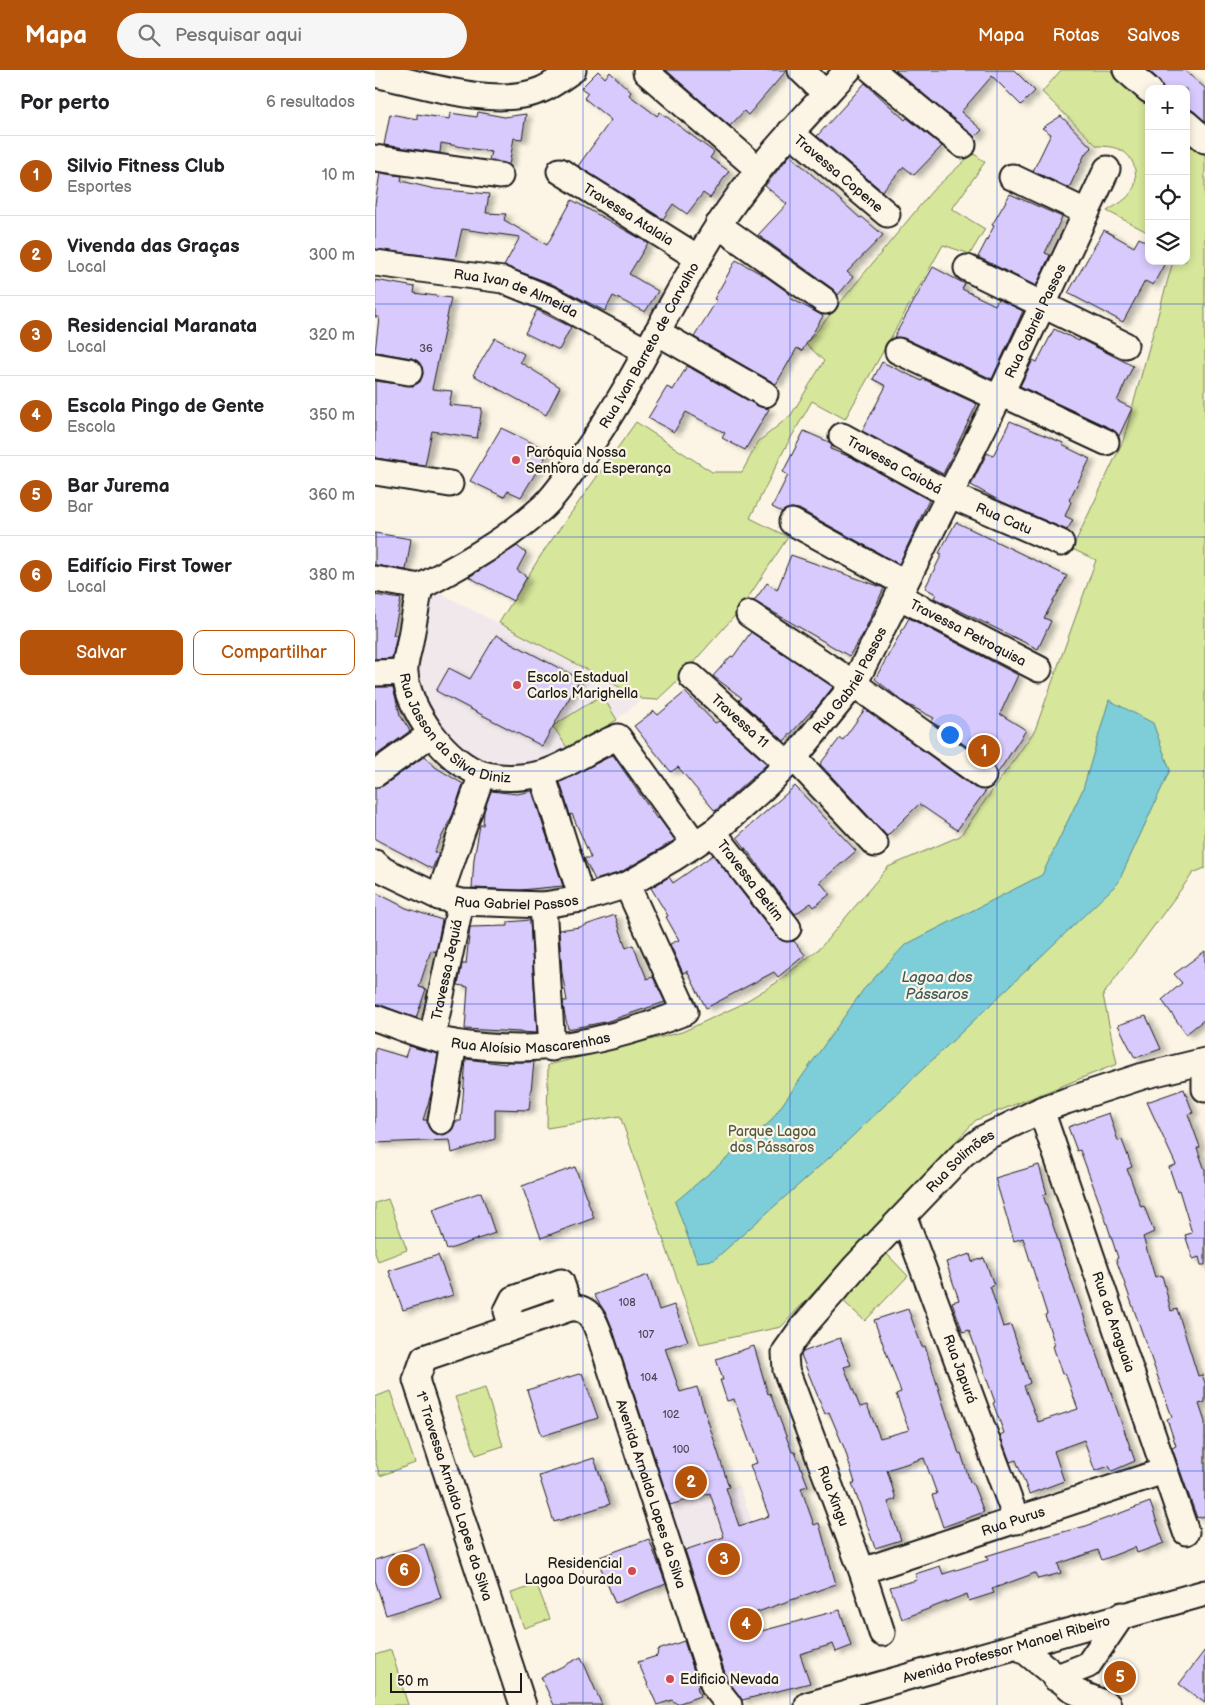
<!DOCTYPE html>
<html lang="pt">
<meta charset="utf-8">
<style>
body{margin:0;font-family:"Balsamiq Sans",sans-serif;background:#f6f6f6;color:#202124}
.controls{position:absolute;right:15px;top:15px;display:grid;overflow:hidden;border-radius:10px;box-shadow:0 2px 8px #0003}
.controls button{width:45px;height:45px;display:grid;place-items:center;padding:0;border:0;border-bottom:1px solid #e0e0e0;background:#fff;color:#202124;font:25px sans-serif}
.scale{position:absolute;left:15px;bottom:12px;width:132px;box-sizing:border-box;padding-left:5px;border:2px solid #1c1c1c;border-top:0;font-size:14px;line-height:18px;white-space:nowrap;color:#1c1c1c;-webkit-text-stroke:4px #fcf5e5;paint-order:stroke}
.you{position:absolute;left:574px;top:664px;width:18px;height:18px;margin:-12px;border:4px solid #fff;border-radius:50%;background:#1a73e8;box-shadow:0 0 0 8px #1a73e833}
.badge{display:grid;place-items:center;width:32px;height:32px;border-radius:50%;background:#b45309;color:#fff;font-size:16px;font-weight:700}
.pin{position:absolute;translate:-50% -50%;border:2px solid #fff;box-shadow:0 1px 5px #0006}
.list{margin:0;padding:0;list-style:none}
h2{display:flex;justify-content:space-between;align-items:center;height:65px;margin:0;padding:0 20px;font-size:21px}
h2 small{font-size:16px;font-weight:400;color:#757577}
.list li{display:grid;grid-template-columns:32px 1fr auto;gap:15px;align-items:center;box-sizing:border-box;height:80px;padding:0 20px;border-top:1px solid #e0e0e0}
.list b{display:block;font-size:19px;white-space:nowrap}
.list p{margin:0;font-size:16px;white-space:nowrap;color:#757577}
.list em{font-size:16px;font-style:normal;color:#757577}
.actions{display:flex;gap:10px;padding:15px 20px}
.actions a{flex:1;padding:11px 0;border:1px solid #b45309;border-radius:10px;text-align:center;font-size:18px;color:#b45309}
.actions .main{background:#b45309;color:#fff}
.icon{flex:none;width:28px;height:28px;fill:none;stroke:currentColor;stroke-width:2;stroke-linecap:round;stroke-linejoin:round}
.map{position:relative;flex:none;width:830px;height:1635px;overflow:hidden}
header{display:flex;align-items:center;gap:30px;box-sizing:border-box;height:70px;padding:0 25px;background:#b45309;color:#fff}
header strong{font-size:24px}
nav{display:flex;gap:28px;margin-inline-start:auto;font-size:18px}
.search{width:350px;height:45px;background:#f6f6f6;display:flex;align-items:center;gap:12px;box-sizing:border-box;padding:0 18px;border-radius:28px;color:#757577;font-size:19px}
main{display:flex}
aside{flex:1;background:#fff}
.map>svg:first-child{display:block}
.built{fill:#f1e8ec}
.green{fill:#d6e69a;stroke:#79815b}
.water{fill:#7eceda;stroke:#57878e}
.building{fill:#d8cafc;stroke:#1c1c1c;filter:url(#shadow)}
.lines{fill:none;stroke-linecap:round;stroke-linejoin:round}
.minor-casing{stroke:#1c1c1c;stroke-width:29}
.minor{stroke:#fcf5e5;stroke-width:25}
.grid{fill:none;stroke:#1d4ed8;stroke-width:1;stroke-opacity:0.55}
.poi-dot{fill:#d1495b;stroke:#fcf5e5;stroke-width:2}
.labels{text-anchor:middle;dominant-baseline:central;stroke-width:4.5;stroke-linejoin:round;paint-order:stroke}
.number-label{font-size:11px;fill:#4b4854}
.street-label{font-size:14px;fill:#1c1c1c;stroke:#fcf5e5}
.poi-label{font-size:14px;fill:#1c1c1c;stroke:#fcf5e5;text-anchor:start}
.park-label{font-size:14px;fill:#545942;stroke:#fcf5e5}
.water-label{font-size:15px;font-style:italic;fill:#3e5a5e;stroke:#fcf5e5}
</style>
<header>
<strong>Mapa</strong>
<div class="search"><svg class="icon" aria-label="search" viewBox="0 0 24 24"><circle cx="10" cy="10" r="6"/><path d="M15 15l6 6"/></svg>Pesquisar aqui</div>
<nav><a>Mapa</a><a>Rotas</a><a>Salvos</a></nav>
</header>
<main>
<aside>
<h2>Por perto<small>6 resultados</small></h2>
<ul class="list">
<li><span class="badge">1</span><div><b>Silvio Fitness Club</b><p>Esportes</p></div><em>10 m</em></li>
<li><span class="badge">2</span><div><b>Vivenda das Graças</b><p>Local</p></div><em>300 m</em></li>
<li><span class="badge">3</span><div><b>Residencial Maranata</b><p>Local</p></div><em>320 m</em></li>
<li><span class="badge">4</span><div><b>Escola Pingo de Gente</b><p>Escola</p></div><em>350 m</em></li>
<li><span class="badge">5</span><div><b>Bar Jurema</b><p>Bar</p></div><em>360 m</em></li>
<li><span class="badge">6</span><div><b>Edifício First Tower</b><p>Local</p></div><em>380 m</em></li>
</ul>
<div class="actions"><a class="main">Salvar</a><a>Compartilhar</a></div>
</aside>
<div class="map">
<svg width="830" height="1635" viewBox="0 0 830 1635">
<defs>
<filter id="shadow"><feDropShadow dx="5.5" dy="3" stdDeviation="2.5" flood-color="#0004"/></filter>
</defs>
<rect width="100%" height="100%" fill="#fcf5e5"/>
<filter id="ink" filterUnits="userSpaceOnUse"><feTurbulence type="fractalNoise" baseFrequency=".02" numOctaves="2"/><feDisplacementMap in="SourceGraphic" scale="10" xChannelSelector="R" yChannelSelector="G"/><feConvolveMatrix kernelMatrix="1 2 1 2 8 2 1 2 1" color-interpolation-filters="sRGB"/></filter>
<g filter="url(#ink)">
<path class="built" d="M58 519 267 629 242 650 173 691 133 694 101 689 72 668 51 640 40 601 44 571Z
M364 1415 379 1457 306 1481 288 1438Z"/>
<path class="green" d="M686 0H735L774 35V163L732 141C741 135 753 130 758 119 761 115 761 105 760 100 756 80 741 76 722 76L667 22Z
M811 68 830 85V798L818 803 728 925 742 994 601 1050 406 1257 325 1274 245 1046 172 1058 173 995 307 962 363 936 401 913 446 877 513 797 585 766 660 660 721 490 697 479 748 371 798 191H811Z
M598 83 610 92 577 139 610 159 595 184 568 175 470 349 437 331 409 380 375 448 413 467 365 540 299 614 282 630 267 629 124 553 166 485 261 352 337 402H367L383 372 416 345 449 291 431 274 557 121Z
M227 625 242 650 193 679 178 656Z
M13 1129 32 1180 3 1191 0 1183V1133Z
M512 1184 533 1206 490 1251 467 1230Z
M110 1318 128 1376 101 1385 80 1327Z
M15 1321 40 1393 5 1406 0 1390V1327Z
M162 1515 175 1549 149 1558 136 1523Z
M16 1580 33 1635H0V1585Z"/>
<path class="water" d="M734 630 778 653 795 700 743 813 464 1079 339 1190 322 1192 300 1132 395 1052 488 920 530 875 667 805 708 719Z"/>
<path class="building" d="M291 0H412L373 45 369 41 355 56Z
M520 0H639L660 21 646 35 617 6 586 42 607 60 600 67Z
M773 0H809L830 18V51L811 35V19H788L784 10Z
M223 1 230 8 235 2 256 22 254 25 282 46 285 42 339 82 335 88 354 101 335 128 328 123 312 144 298 134 288 149 203 96 236 50 209 28 213 23 206 18Z
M490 13 530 50 532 48 567 76 539 105 529 97 507 121 442 66Z
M103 42 129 47 151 44 147 69 139 68 134 95 114 90 116 82 66 73 65 83 9 75 15 44 42 49V44L74 49 75 43 102 47Z
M686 46 717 78 710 84 694 118 658 101 676 64 667 58Z
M415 85 485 148 487 147 508 165 472 202 478 207 463 225 458 219 383 165 412 134 390 116Z
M5 103 27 106 26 111 60 119 114 124 111 143 131 144 129 150 172 175 197 130 273 173 254 204 283 221 270 242 238 226 230 241 175 213 129 196 145 167 87 159 80 189 0 179V134Z
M635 124 687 147 670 183 675 185 661 216 603 187 619 156 617 155Z
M729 160 759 177 764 168 774 173V191H791L778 215 770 211 748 252 693 223Z
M361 190 390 206 414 223 415 228 448 246 427 281 422 278 401 314 319 267 342 230 339 229Z
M558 197 590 214 587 219 620 235 623 229 648 241 617 309 529 268 519 267Z
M0 210 40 217 39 223 76 228 57 319 77 321 74 335 107 338 102 368 57 361 50 395 0 388V311L38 316 45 312 48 304 47 297 37 288 0 282 4 247H0Z
M162 240 196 257 184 280 150 263Z
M679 259 704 271 705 269 758 296 742 331 757 338 744 366 737 359 645 316 658 290 662 292Z
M120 268 149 284 145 292 185 317 171 345 98 305Z
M507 292 547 311 548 309 602 334 568 404 487 361 511 316 498 309Z
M312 296 383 336 394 339 370 380 347 368 350 363 311 342 299 362 273 348 292 317 298 320Z
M635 351 688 373 687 375 715 389 694 430 696 432 690 446 698 450 692 460 623 430 596 415 612 383 618 386Z
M126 358 174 381 146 427 133 421 129 427 95 411Z
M429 361 454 372 457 376 455 379 478 388 554 430 524 494 424 439 416 438 407 442 397 437 413 405 408 402Z
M581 452 692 506 669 548 676 551 663 579 559 528 561 524 550 518 567 484 564 483Z
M0 463 36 469 31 500 0 495Z
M142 476 151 483 142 500 152 507 138 531 94 507Z
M416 485 509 518 488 564 474 586 379 531 392 513 402 520Z
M0 525 26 529 18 565H22L17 588 0 589Z
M534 548 643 605 625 644 651 660 622 704 616 694 576 665 577 663 556 652 559 648 530 633 500 609Z
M376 562 458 617 439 641 437 640 409 671 364 630 367 628 338 606 356 586 358 587Z
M121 565 205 609 167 676 61 621 74 598 95 609Z
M0 617H18L25 645 35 661 0 686Z
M310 622 340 653 344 651 392 694 340 741 303 697 296 702 259 656 279 641 283 645Z
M490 639 600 718 612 719 582 760 544 734 512 766 445 694 465 668 468 670Z
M238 685 282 749 284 748 300 770 246 802 220 810 209 788H216L197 744 195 745 185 712Z
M50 686 60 697 88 714 78 744 59 782 64 783 57 799 0 769V718L8 716Z
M420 716 481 781 445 812 455 824 439 837 436 833 420 844 362 767Z
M116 721 142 724 157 721 188 816 145 820 97 818 99 789 105 755H108L109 741Z
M338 785 402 867 408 871H419L430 885 403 907 399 902 331 938 312 901 308 903 295 874 304 870 291 847 293 846 276 818 294 807 298 813Z
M0 822 31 838 67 850 61 882 56 880 44 917 51 919 41 948 0 933Z
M240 845 251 878 258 875 272 909 278 907 290 932 230 952 193 959 189 941 188 931H192L187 903 184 860 205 857Z
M155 850 162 963 90 959 93 917 83 915 87 894H91L95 857 133 856V852Z
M830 881V949L811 964 787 930 807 913 799 904Z
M771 946 786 979 760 988 743 955Z
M34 976 63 984 56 1024 48 1050H52L53 1056 57 1062 64 1065 71 1064 77 1060 81 1051H86L91 989 131 994 132 992H159L154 1040 120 1039V1069L77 1083 75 1070 0 1073V978L30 987Z
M809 1019 818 1043 813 1044 825 1077 822 1078 830 1100V1195H826L824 1187 818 1189 810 1165 817 1163 804 1120 802 1121 794 1097 801 1095 772 1032Z
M734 1043 743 1071 747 1070 757 1097 752 1099 766 1137 769 1136 779 1162 768 1167 780 1207 787 1205 796 1241 802 1239 823 1306 827 1305 830 1313V1332L824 1334 830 1352V1446L822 1448 797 1378 801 1376 792 1349 797 1347 741 1189 743 1188 729 1145 705 1080 702 1081 693 1057Z
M664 1095 672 1124 668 1125 694 1204 760 1391 737 1401 734 1396 720 1401 709 1370 679 1381 689 1411 654 1424 641 1390 635 1392 625 1365 629 1363 618 1333 620 1332 594 1260 588 1262 577 1232 584 1230 571 1192 595 1184 597 1192 609 1188 619 1215 615 1216 628 1257 636 1255 655 1313 649 1316 663 1352 703 1339 690 1303 687 1304 678 1276 680 1275 670 1245 672 1244 648 1168 639 1171 620 1108Z
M200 1097 219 1148 166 1168 147 1116Z
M106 1122 120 1163 72 1180 58 1139Z
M63 1185 78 1225 28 1240 14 1201Z
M273 1205 284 1240 299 1235 313 1271 290 1278 305 1322 322 1317 354 1417 351 1418 364 1456 394 1446 375 1395 382 1393 359 1329 352 1331 345 1310H348L341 1289 379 1276 393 1324 395 1323 417 1382H420L433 1416 426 1418 439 1455 444 1453 461 1514 377 1544 383 1562 465 1540 476 1576 461 1582 458 1574 425 1584 435 1613 367 1630 352 1609 310 1480 349 1467 335 1423 295 1435 238 1260 232 1245 219 1225Z
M533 1239 547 1277 550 1276 584 1384 586 1383 595 1412H597L609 1442 568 1457 557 1425 562 1424 549 1388 512 1400 521 1429 513 1432 526 1470 500 1478 477 1413H480L470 1380 454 1342 450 1344 426 1285 428 1282 465 1268 476 1295 469 1297 485 1337 492 1335 505 1368 534 1360 521 1324 526 1322 499 1250Z
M207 1303 223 1348 167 1366 152 1320Z
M219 1388 235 1434 179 1452 164 1406Z
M775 1432 789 1473 762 1483 760 1477 727 1490 723 1480 683 1494 686 1503 663 1509 660 1503 617 1519 619 1523 594 1531 592 1524 527 1549 515 1517 542 1510 540 1504 565 1496 568 1504 613 1490 611 1486 650 1474V1472L711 1456Z
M274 1469 291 1514 240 1533 222 1488Z
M49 1474 66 1528 11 1545 0 1510V1490Z
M309 1571 324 1616 322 1617 325 1626 302 1634 297 1630 282 1635 263 1592 282 1586 283 1580Z
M830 1580V1633L804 1614Z
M206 1587 227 1635H179L166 1607Z"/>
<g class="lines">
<defs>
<g id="minor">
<path d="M426 0 451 24"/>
<path d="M497 0 588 75"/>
<path d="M751 0 774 20"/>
<path d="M271 2 383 99"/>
<path d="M0 4C48 14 119 39 166 20 178 15 188 7 198 0"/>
<path d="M811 53 830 70"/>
<path id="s1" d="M415 62 512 144"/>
<path d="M0 88 125 106"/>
<path id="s2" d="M185 101 323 188"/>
<path d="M637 107 711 142"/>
<path d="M343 155 450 231"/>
<path id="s3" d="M0 193 128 210 177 230 271 281"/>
<path d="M592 198 750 275"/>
<path d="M282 262 390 324"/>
<path d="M523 281 623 328"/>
<path d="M0 296 34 302"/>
<path d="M626 323 731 372"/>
<path id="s4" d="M467 366 573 424 686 473"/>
<path d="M0 402 75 414"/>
<path d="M417 452 529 513"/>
<path d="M0 509 45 517"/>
<path id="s5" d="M45 517C87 495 132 470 168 437 182 424 193 406 205 390 258 317 294 232 343 156 380 98 427 50 473 0"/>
<path id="s6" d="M45 517C41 537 38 557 34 577 32 585 29 595 30 603 33 640 72 694 108 704 126 709 147 708 165 704 187 700 218 676 243 667L320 774"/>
<path id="s7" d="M523 526 664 599"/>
<path d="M374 544 479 614 608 706"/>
<path d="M0 603 29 602"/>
<path id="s8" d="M317 607 413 694"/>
<path d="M419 688 500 774"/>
<path d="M0 704 56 664"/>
<path d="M167 704 207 829"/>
<path id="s9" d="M338 762 413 858"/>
<path id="s10" d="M0 793 8 800 64 827 86 832 168 835 207 829 252 815 297 789 340 761 387 719 419 688 479 614 626 323 732 99"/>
<path d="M64 827 107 704"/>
<path d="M168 835 177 978"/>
<path id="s11" d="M0 948C26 957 53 969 80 973 166 986 230 973 310 942L252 815"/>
<path id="s12" d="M57 967 86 832"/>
<path d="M830 1000V1019"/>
<path id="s13" d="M666 1040 811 1462"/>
<path d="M66 1051 79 973"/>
<path id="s14" d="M529 1147 642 1451"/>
<path d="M137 1257 132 1241 138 1229 186 1212 195 1238"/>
<path id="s15" d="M487 1501 789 1401"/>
<path id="s16" d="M507 1563 487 1501 411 1300 410 1282 427 1258 480 1197 566 1107 588 1084 609 1068 666 1040 691 1031 768 1006 830 991"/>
<path d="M644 1576 699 1621 733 1635"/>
<path d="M680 1608 713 1595 747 1545"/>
<path id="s17" d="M148 1635 41 1310 49 1288 195 1238C216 1236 221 1254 227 1272L339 1616 354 1635"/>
<path id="s18" d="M433 1635 830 1523"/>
</g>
</defs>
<use href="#minor" class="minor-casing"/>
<use href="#minor" class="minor"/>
</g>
</g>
<path class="grid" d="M208 0V1635M415 0V1635M622 0V1635M0 234H830M0 467H830M0 701H830M0 934H830M0 1168H830M0 1401H830"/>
<g class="poi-dot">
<circle cx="141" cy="390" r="5"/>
<circle cx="142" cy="615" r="5"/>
<circle cx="257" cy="1501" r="5"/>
<circle cx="295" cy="1609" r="5"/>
</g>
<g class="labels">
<g class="number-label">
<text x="51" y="278">36</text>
<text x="252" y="1232">108</text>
<text x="271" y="1264">107</text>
<text x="274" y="1307">104</text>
<text x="296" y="1344">102</text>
<text x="306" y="1379">100</text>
</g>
<g class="street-label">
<text stroke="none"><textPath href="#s1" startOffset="64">Travessa Copene</textPath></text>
<text stroke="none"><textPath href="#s2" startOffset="81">Travessa Atalaia</textPath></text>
<text stroke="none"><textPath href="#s3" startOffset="145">Rua Ivan de Almeida</textPath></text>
<text stroke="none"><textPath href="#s10" startOffset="976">Rua Gabriel Passos</textPath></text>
<text stroke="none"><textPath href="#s5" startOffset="341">Rua Ivan Barreto de Carvalho</textPath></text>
<text stroke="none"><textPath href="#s4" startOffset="60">Travessa Caiobá</textPath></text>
<text stroke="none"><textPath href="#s4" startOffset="182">Rua Catu</textPath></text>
<text stroke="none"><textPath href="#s7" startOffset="79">Travessa Petroquisa</textPath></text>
<text stroke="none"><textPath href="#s10" startOffset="571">Rua Gabriel Passos</textPath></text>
<text stroke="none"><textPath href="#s8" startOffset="65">Travessa 11</textPath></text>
<text stroke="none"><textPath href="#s6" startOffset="168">Rua Jasson da Silva Diniz</textPath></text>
<text stroke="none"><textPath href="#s9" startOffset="61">Travessa Betim</textPath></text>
<text stroke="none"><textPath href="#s10" startOffset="151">Rua Gabriel Passos</textPath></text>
<text stroke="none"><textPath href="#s12" startOffset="69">Travessa Jequiá</textPath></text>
<text stroke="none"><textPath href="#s11" startOffset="160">Rua Aloísio Mascarenhas</textPath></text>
<text stroke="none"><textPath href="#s16" startOffset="558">Rua Solimões</textPath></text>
<text stroke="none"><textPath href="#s13" startOffset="224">Rua da Araguaia</textPath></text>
<text stroke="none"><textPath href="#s14" startOffset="162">Rua Japurá</textPath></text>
<text stroke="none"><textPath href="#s17" startOffset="731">Avenida Arnaldo Lopes da Silva</textPath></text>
<text transform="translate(79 1426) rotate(72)">1ª Travessa Arnaldo Lopes da Silva</text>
<text transform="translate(458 1426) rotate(69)">Rua Xingu</text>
<text stroke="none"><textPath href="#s15" startOffset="159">Rua Purus</textPath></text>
<text stroke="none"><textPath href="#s18" startOffset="206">Avenida Professor Manoel Ribeiro</textPath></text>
</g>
<g class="poi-label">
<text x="151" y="382">Paróquia Nossa<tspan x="151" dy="16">Senhora da Esperança</tspan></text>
<text x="152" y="607">Escola Estadual<tspan x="152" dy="16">Carlos Marighella</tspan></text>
<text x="247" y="1493" text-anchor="end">Residencial<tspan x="247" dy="16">Lagoa Dourada</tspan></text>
<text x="305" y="1609">Edificio Nevada</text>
</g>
<g class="park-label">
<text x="397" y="1061">Parque Lagoa<tspan x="397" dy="16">dos Pássaros</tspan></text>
</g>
<g class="water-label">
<text x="562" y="907">Lagoa dos<tspan x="562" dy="17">Pássaros</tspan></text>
</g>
</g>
</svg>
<div class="controls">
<button>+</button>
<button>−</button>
<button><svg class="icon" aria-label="locate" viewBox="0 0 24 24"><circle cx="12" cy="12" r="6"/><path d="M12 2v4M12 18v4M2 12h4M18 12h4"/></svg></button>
<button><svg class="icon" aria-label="layers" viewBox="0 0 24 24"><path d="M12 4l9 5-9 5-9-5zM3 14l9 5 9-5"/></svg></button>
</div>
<div class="scale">50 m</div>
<div class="you"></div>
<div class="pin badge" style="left:609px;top:681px">1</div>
<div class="pin badge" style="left:316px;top:1412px">2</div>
<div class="pin badge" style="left:349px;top:1489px">3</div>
<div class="pin badge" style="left:371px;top:1554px">4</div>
<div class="pin badge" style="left:745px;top:1607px">5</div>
<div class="pin badge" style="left:29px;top:1500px">6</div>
</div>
</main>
